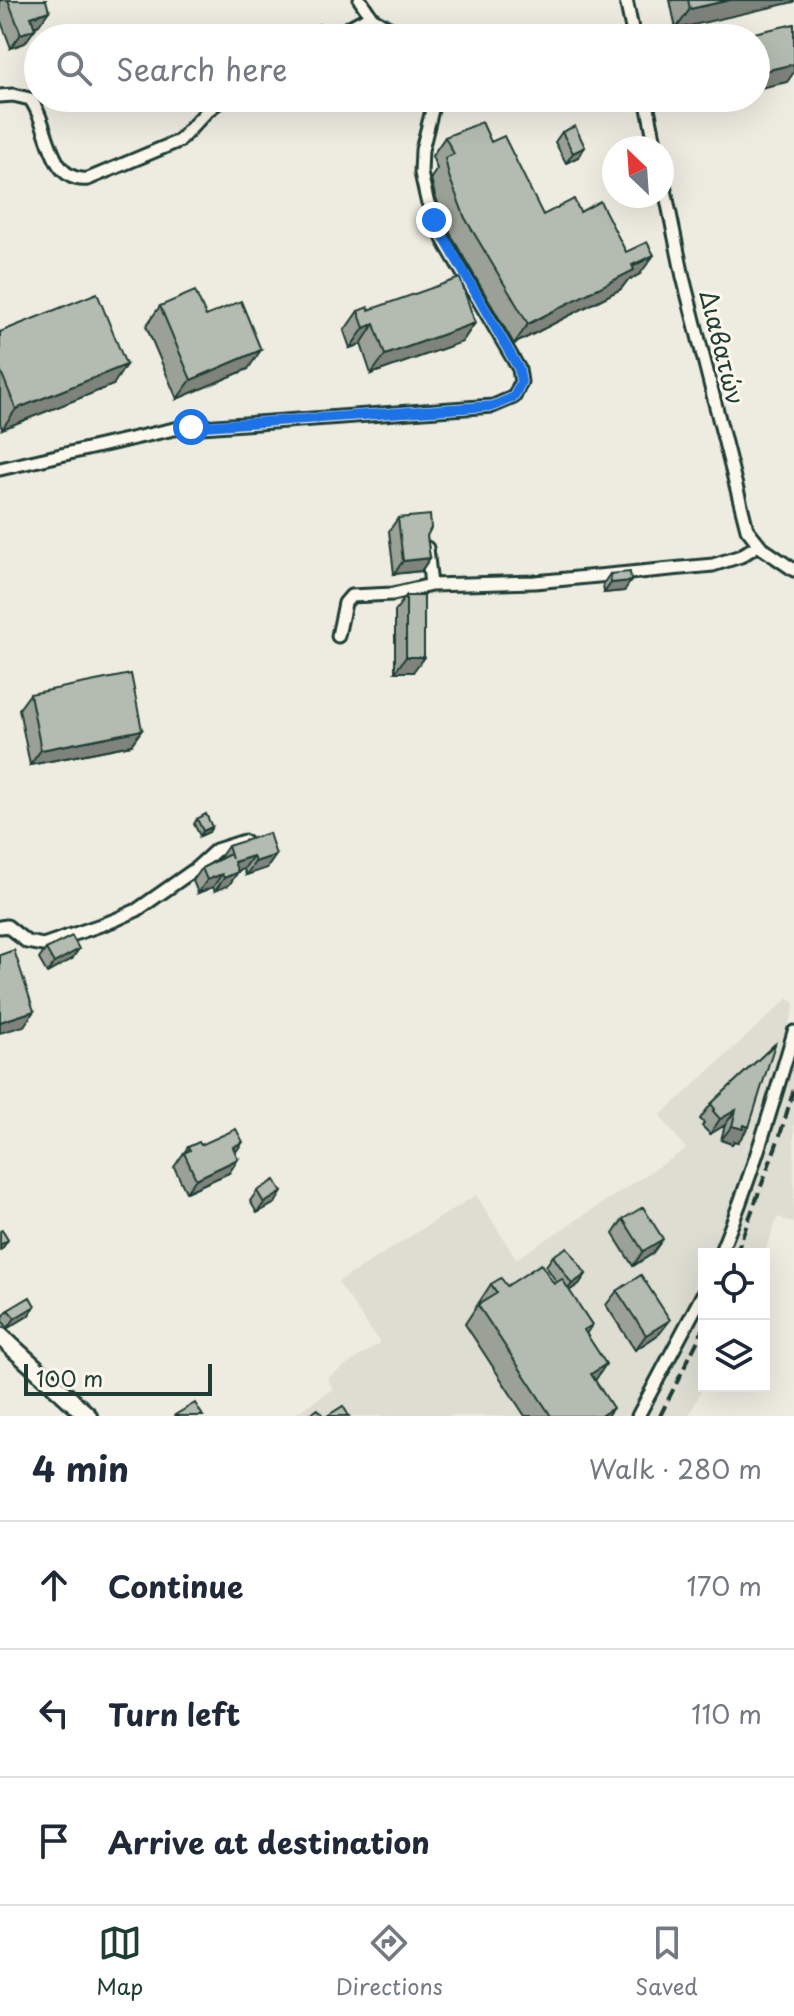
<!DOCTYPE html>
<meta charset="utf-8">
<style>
body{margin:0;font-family:"Playpen Sans",sans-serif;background:#f2f2f3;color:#1f2937}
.controls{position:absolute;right:24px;bottom:24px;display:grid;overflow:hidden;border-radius:0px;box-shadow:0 8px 32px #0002}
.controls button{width:72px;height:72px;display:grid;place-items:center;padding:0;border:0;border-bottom:2px solid #e0e1e3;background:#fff;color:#1f2937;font:40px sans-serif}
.compass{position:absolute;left:602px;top:136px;width:72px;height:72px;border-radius:50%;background:#fff;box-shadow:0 8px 32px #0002;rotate:335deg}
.scale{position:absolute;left:24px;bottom:20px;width:188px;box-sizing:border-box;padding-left:8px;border:4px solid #1f3d34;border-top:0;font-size:22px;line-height:28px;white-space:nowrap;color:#1f3d34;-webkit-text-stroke:6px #fbf7ec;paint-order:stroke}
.stop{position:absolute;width:24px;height:24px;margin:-18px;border:6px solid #1a73e8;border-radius:50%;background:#fff}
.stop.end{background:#1a73e8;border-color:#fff;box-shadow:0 2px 8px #0008}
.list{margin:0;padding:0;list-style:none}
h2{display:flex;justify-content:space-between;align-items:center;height:104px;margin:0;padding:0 32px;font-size:34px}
h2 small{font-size:26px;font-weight:400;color:#747a83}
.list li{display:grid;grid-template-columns:52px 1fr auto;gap:24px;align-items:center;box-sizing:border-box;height:128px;padding:0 32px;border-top:2px solid #e0e1e3}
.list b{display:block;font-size:30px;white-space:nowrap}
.list em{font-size:26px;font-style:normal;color:#747a83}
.icon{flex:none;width:44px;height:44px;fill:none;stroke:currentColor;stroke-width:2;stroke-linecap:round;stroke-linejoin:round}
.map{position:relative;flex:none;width:794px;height:1416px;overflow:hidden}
.search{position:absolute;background:#fff;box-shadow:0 8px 32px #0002;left:24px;right:24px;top:24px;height:88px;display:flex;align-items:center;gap:20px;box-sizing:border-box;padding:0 28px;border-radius:44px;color:#747a83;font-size:30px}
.sheet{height:488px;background:#fff}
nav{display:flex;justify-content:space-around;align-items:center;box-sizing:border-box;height:112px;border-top:2px solid #e0e1e3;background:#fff;font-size:22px;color:#747a83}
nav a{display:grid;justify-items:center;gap:4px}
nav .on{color:#1f3d34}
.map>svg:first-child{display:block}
.built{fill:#ddddd2}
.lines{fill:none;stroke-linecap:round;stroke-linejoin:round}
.street-casing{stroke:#1f3d34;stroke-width:17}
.secondary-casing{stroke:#1f3d34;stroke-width:22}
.street{stroke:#fbf7ec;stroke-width:11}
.secondary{stroke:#fbf7ec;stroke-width:16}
.rail{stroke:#1f3d34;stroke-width:4;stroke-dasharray:12 6;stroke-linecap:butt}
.wall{fill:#9ba197;stroke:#1f3d34;stroke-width:2}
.shaded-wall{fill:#7e837b;stroke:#1f3d34;stroke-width:2}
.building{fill:#b4bbb0;stroke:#1f3d34;stroke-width:2}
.route{stroke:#1a73e8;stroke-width:10}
.labels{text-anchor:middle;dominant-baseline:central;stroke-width:6;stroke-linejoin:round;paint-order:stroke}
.street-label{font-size:24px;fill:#1f3d34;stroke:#fbf7ec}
</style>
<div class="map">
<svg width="794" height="1416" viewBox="0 0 794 1416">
<rect width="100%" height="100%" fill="#eeece1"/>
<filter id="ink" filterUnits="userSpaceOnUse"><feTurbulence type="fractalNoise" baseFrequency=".0125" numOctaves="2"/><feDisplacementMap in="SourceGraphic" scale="16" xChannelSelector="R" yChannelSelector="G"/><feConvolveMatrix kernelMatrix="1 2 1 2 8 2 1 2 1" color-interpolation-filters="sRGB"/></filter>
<g filter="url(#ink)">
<path class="built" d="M788 998 794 1003V1008L730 1214 714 1254H704V1278L690 1309 629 1416H292L333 1389 327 1378 380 1343 338 1282 476 1195 516 1259 686 1149 660 1116Z
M794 1045V1223L778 1217 764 1254H724Z
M704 1300V1385L689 1416H646Z"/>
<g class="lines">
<defs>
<path id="street" d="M360 0 372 18 406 38
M626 0 634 38
M339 38 346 29 370 16
M0 96 13 95 30 99C50 123 47 183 88 179L179 141 208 110 224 98
M646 98 656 148
M662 175 683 277 747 529 762 548 794 570
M0 469 174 429 493 406 514 397 521 382 519 369 444 241 427 200 421 173 422 150 435 98
M427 548 431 585
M338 636 345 603 351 596 393 594 431 585 535 582 713 565 741 556 758 545
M0 927 7 926 27 942 43 945 115 920 137 910 194 870 216 850 244 841
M720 1254C750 1182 772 1107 794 1032
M638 1416 704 1292"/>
<path id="secondary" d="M0 1336 88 1416"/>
</defs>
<use href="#street" class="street-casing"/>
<use href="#secondary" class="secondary-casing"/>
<use href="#street" class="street"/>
<use href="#secondary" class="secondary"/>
<path class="rail" d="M736 1254 780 1135 794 1089
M660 1416 704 1328"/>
</g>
<path class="wall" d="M0 0H46L39 25 35 27 25 43 11 48 0 19Z
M670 0H794L676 29Z
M562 132 585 147 578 157 566 163 555 142Z
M445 137 491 142 543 215 580 212 626 252 640 274 627 281 621 289 514 344 452 237 435 196 431 178 437 169 432 156Z
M160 306 206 316 248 369 177 399 146 326Z
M369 310 475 323 462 342 371 374 361 344 350 348 344 331 358 311Z
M0 332 113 385 2 429 0 423Z
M398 518 427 536 430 558 421 571 394 574 389 531Z
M610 574 624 591 604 593 603 584Z
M406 596 413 672H395V611Z
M30 694 131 745 30 765 19 709Z
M197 819 209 832 200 836 194 824Z
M228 846 276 855 267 868 246 875 244 869 237 871 229 885 215 891 213 887 198 893 193 881 202 868 219 859Z
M46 949 72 959 47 973 39 959Z
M775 1044 738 1142 734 1141 732 1144 721 1140 725 1125 710 1134 702 1126 704 1123 700 1119 711 1104Z
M201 1145 235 1152 238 1159 229 1173 186 1192 174 1167 188 1147Z
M257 1191 275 1203 257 1213 250 1201Z
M623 1219 652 1254 633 1266 613 1234Z
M553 1256 586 1274 579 1284 569 1291 592 1325 586 1334 595 1381 607 1416H525L465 1324 491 1284 507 1286 554 1284 557 1283 546 1266Z
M617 1291 670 1320 659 1334 635 1350 606 1305Z
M35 1306 28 1316 8 1328 1 1320 8 1310Z"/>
<path class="shaded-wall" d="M730 0H794V2L676 29 690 9Z
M49 11 39 25 21 32 31 17Z
M35 29 25 43 11 48 21 34Z
M794 64V72L787 82 756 89V73Z
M585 147 578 157 566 163 573 153Z
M654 255 640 274 627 281 621 289 514 344 528 324Z
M475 323 462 342 371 374 385 355Z
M374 324 361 344 350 348 364 328Z
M261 350 248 369 177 399 191 380Z
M126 365 113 385 2 429 16 409Z
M430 558 421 571 394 574 403 561Z
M631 581 624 591 604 593 611 583Z
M406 657H424L413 672H395Z
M142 730 131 745 30 765 41 750Z
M212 827 209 832 200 836 203 831Z
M276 855 267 868 246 875 255 862Z
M253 856 244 869 225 875 234 862Z
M238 872 229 885 215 891 224 878Z
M222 874 213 887 198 893 207 880Z
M79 949 72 959 47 973 54 963Z
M34 1011 24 1026 0 1033V1022Z
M736 1110 725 1125 710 1134 720 1119Z
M744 1125 749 1127 738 1142 734 1141 732 1144 721 1140 732 1126Z
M243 1142 233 1156V1147Z
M238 1159 229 1173 186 1192 196 1179Z
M282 1192 275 1203 257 1213 264 1203Z
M663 1239 652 1254 633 1266 643 1251Z
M8 1240 2 1249 0 1250V1245Z
M586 1274 579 1284 564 1294 572 1284Z
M35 1306 28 1316 8 1328 15 1318Z
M670 1320 659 1334 635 1350 646 1335Z
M606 1364 593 1384 591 1374Z
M613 1408 607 1416H600Z"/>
<path class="building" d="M8 0H46L49 11 31 17 35 29 21 34Z
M688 0H730L690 9Z
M319 24 325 37 324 38H291Z
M794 24V64L756 73V38H746L745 35Z
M482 122 491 142 504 136 543 215 574 199 580 212 600 201 626 252 647 242 654 255 632 265 634 270 528 324 465 218 449 176 445 158 454 154 445 137Z
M575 126 585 147 573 153 562 132Z
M460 278 475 323 385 355 374 324 364 328 358 311 368 307 369 310Z
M195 291 206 316 241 301 261 350 191 380 160 306Z
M97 293 126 365 16 409 0 369V332Z
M430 515 431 528 427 536 430 558 403 561 398 518Z
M630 572 631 581 611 583 610 574Z
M406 596H424V657H406Z
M131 674 142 730 41 750 30 694Z
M206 814 212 827 203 831 197 819Z
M269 833 276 855 255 862 253 856 234 862 238 872 224 878 222 874 207 880 202 868 230 854 232 859 228 846Z
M72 936 79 949 54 963 46 949Z
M14 950 34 1011 0 1022V955Z
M775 1044 749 1127 744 1125 743 1129 732 1126 736 1110 720 1119 713 1111 715 1109 711 1104Z
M236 1129 243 1142 233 1147 238 1159 196 1179 184 1153 190 1150 188 1147 199 1142 201 1145Z
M275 1180 282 1192 264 1203 257 1191Z
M643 1207 663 1239 643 1251 623 1219Z
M2 1230 8 1240 0 1245V1231Z
M567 1247 586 1274 572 1284 553 1256Z
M541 1264 554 1284 562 1279 592 1325 584 1330 606 1364 591 1374 613 1408 600 1416H551L478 1305 497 1293 491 1284 501 1278 507 1286Z
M641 1275 670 1320 646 1335 617 1291Z
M30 1297 35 1306 15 1318 8 1310Z
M195 1403 203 1416H176L175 1415Z
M343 1406 349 1416H327Z
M318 1409 323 1416H308Z"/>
</g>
<g class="lines" filter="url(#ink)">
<path class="route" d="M191 427 493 406 514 397 521 382 519 369 434 220"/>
</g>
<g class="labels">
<g class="street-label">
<text transform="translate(723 347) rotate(76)">Διαβατών</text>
</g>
</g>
</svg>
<div class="controls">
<button><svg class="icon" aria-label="locate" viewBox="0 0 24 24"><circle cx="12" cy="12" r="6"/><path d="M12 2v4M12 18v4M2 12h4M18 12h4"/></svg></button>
<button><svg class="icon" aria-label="layers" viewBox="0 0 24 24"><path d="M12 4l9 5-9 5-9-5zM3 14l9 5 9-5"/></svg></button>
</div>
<svg class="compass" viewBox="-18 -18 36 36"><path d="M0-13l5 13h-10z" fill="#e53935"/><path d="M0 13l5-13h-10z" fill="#747a83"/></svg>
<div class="scale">100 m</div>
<div class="stop" style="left:191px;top:427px"></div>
<div class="stop end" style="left:434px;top:220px"></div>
<div class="search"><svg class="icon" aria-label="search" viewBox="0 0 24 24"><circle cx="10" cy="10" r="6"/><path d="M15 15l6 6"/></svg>Search here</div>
</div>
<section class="sheet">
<h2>4 min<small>Walk · 280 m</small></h2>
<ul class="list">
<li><svg class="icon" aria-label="ahead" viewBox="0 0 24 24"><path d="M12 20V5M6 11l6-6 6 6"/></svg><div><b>Continue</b></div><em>170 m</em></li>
<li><svg class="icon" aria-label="left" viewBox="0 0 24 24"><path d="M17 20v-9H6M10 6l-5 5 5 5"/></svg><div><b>Turn left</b></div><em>110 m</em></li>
<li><svg class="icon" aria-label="arrive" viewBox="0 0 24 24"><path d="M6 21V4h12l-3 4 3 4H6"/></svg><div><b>Arrive at destination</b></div></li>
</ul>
</section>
<nav>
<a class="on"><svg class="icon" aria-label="map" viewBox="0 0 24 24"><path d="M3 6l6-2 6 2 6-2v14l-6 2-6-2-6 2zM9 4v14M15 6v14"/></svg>Map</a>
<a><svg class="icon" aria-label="directions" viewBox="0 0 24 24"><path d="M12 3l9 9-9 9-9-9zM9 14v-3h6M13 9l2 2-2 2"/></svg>Directions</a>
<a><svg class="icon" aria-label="saved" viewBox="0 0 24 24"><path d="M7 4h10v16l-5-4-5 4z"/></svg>Saved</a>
</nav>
